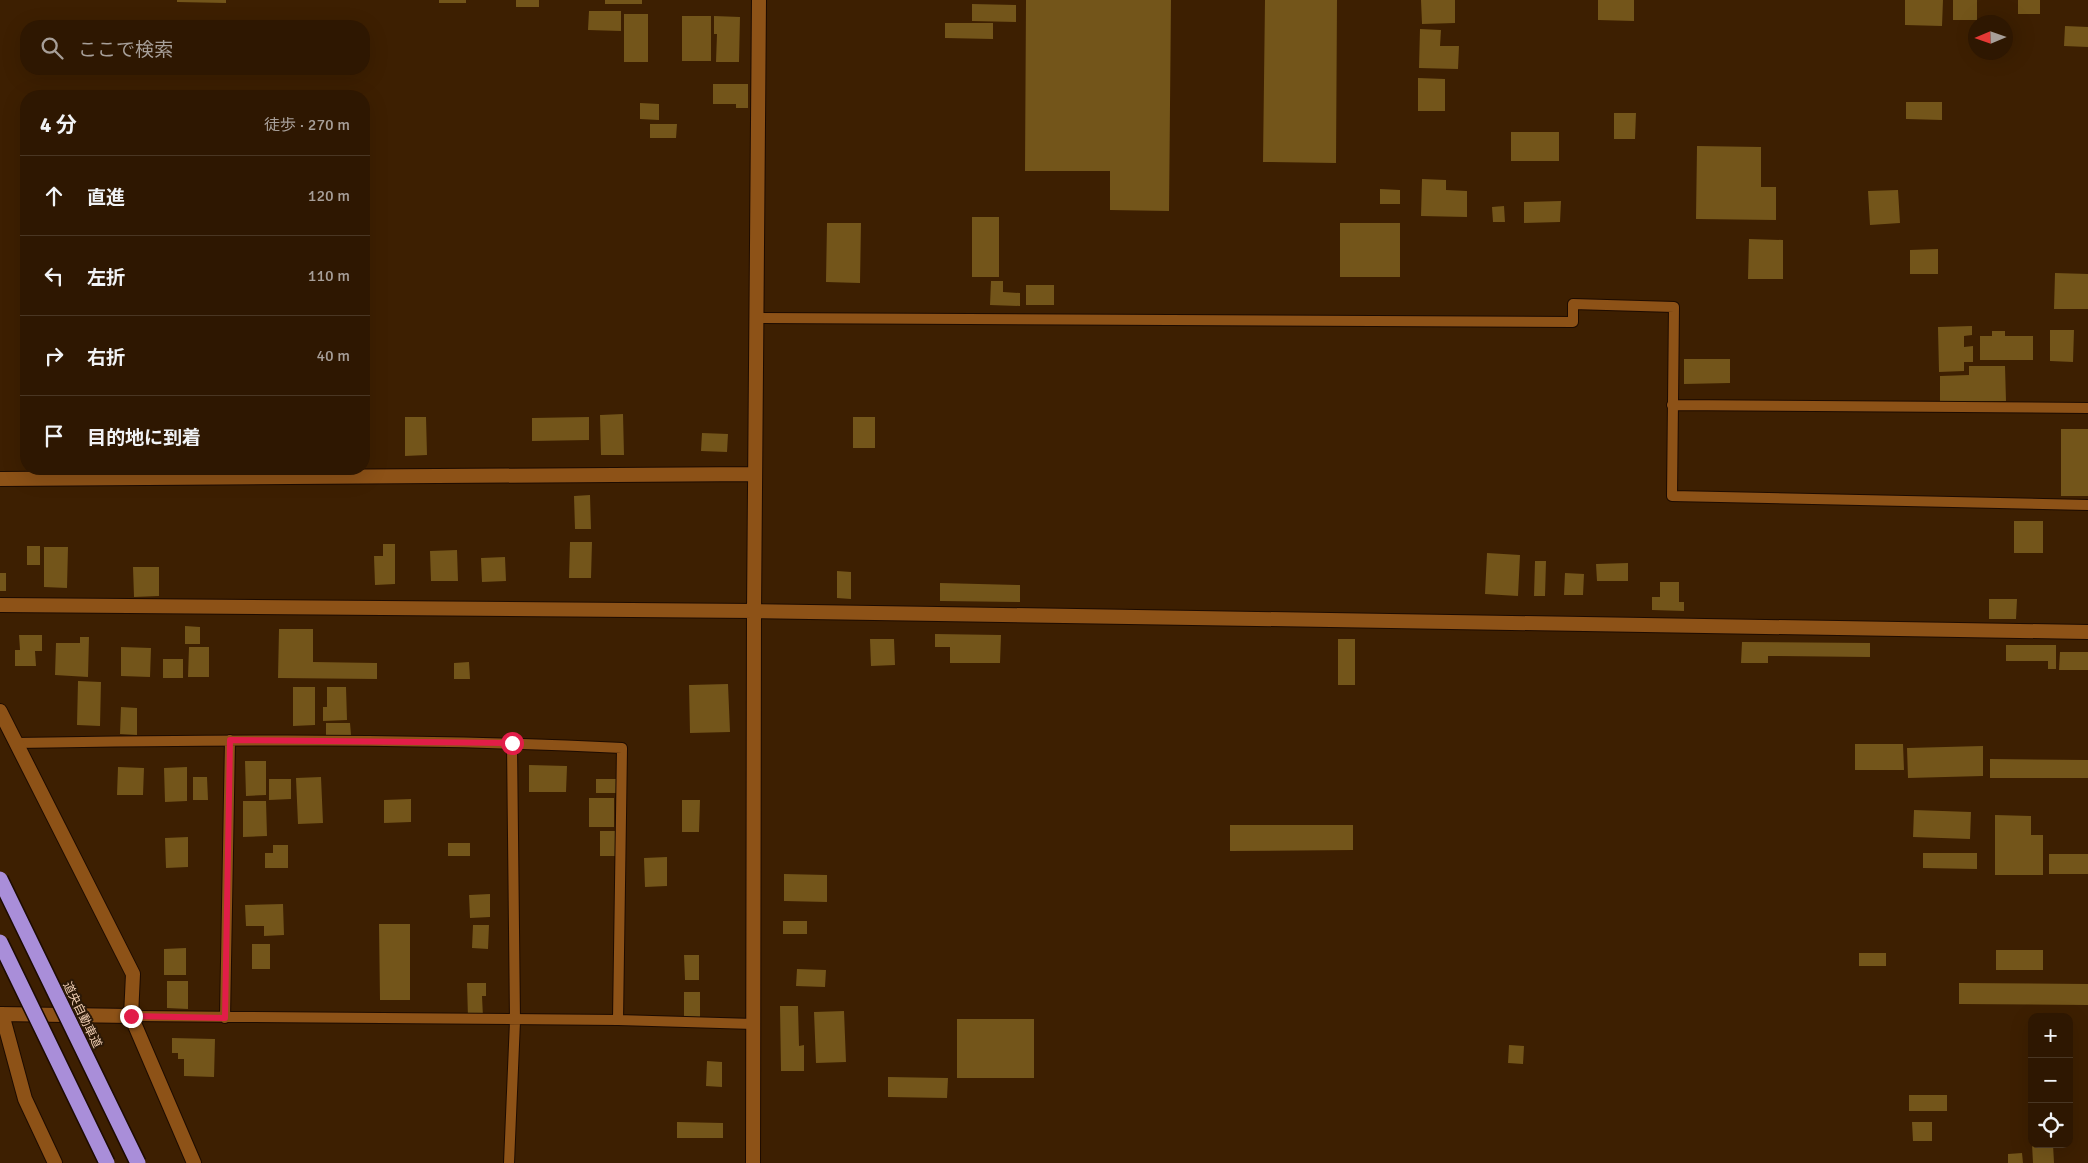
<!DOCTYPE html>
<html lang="ja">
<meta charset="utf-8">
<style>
body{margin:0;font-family:Signika,"Noto Sans JP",sans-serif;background:#36200b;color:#f1f3f6}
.controls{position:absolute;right:15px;bottom:15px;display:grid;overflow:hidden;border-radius:10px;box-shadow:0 5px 20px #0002}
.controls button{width:45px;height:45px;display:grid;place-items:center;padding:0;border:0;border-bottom:1px solid #493623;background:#2e1701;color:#f1f3f6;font:25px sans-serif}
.compass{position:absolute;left:1968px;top:15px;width:45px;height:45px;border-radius:50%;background:#2e1701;box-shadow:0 5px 20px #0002;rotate:268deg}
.stop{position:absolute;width:15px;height:15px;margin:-11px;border:4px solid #e11d48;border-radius:50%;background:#fff}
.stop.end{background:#e11d48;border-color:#fff;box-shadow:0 1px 5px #0008}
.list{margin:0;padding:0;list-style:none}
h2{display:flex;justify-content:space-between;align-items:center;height:65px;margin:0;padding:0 20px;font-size:21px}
h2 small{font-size:16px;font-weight:400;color:#a79f99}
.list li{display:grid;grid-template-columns:32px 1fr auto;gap:15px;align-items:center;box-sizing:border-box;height:80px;padding:0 20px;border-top:1px solid #493623}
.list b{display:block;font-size:19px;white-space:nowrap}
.list em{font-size:16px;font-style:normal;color:#a79f99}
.icon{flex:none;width:28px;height:28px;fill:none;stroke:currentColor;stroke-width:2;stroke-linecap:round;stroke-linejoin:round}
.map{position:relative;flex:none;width:2088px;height:1163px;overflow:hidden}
.search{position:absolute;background:#2e1701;box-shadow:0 5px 20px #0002;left:20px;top:20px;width:350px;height:55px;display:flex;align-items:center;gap:12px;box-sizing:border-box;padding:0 18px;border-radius:20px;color:#a79f99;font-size:19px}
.panel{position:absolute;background:#2e1701;box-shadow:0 5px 20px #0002;left:20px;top:90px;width:350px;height:385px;border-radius:20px}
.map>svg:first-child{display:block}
.building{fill:#73551a}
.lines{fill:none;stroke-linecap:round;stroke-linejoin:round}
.service-casing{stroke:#1d0b00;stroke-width:12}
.minor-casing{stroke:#1d0b00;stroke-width:16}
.service{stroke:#8d5217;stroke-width:10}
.minor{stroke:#8d5217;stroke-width:14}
.motorway-bridge-casing{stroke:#1d0b00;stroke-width:18;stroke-linecap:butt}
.motorway-bridge{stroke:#a98ed9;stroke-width:15}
.route{stroke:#e11d48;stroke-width:6}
.labels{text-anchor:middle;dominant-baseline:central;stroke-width:4;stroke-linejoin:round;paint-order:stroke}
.street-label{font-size:12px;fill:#efcdb2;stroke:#2c1907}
</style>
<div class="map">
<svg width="2088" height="1163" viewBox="0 0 2088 1163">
<rect width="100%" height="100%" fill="#3d1f01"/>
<path class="building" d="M177 0H226V3L177 2Z
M439 0H466V3H439Z
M516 0H539V7H516Z
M605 0H642V4H605Z
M1026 0H1171L1169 211 1110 210V171H1025Z
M1265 0H1337L1336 163 1263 162Z
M1421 0H1455V23L1422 24Z
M1598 0H1634V21L1598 20Z
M1905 0H1943L1942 26 1905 25Z
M1953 0H1977V20H1953Z
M2018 0H2040V14H2018Z
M972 4 1016 5V22L972 21Z
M589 11H621V31L588 30Z
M624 14H648V62H624Z
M682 16H711V61H682Z
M714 16 740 17 739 62H716L717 34H714Z
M945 23H993V39L945 38Z
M2065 26 2088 27V47L2064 46Z
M1420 29 1441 30 1440 46H1459L1458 69 1419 68Z
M1418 78 1445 79V111H1418Z
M713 84H748V108H736V104H713Z
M1906 102H1942V120L1906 119Z
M640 103 659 104V120L640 119Z
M1614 113H1636L1635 139H1614Z
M650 124H677L676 138H650Z
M1511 132H1559V161H1511Z
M1697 146 1761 147V187H1776V220L1696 219Z
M1422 179 1446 180V190L1467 191V217L1421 216Z
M1380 189 1400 190V204H1380Z
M1898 190 1900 223 1870 225 1868 191Z
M1561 201 1560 222 1524 223V202Z
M1504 206 1505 222H1493L1492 207Z
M972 217H999V277H972Z
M827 223H861L860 283 826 282Z
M1340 223H1400V277H1340Z
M1749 239 1783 240V279H1748Z
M1938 249V274H1910V250Z
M2055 273 2088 274V309H2054Z
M991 281H1003V292L1020 293V306L990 305Z
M1026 285H1054V305H1026Z
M1972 326V335L1964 336V347L1973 346V362H1964V371L1939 372 1938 327Z
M2050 330H2074L2073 362 2050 361Z
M1992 331H2005V336H2033V360H1980V336H1992Z
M1684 359H1730V383L1684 384Z
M1969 366H2005L2006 401 1940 402V376L1969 375Z
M623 414 624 455H601L600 415Z
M405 417H426L427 455 405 456Z
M589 417V440L532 441V418Z
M853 417H875V448H853Z
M2061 429H2088V496H2061Z
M702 433 728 434 727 452 701 451Z
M590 495 591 529H575L574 496Z
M2014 521H2043V553H2014Z
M570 542H592L591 578H569Z
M383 544H395V584L375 585 374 556H383Z
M27 546H40V565H27Z
M44 547H68L67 588 44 587Z
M457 550 458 581H431L430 551Z
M1487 553 1520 555 1518 596 1485 594Z
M505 557 506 581 482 582 481 558Z
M1535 561H1546L1545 596H1534Z
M1628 563V581H1597L1596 564Z
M133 567H159V596L134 597Z
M837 571 851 572V599L837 598Z
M0 573H6V591H0Z
M1565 573 1584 574 1583 595H1564Z
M1660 582H1679V602H1684V611L1652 610V597H1660Z
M940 583 1020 585V602L940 601Z
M1989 599H2017L2016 619H1989Z
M185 626 200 627V644H185Z
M279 629H313V662L377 663V679L278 678Z
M935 634 1001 635 1000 663H950V647H935Z
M19 635H42V651H35L36 666H15V650H20Z
M80 637H89L88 677 55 675 56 643H80Z
M870 639H894L895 665 871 666Z
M1338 639H1355V685H1338Z
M1742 642 1870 643V657L1768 656V663H1741Z
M2006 645H2056V669H2048V661H2006Z
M121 647 151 648 150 677 121 676Z
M189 647H209V677H188Z
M2060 652H2088V670H2059Z
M163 659H183V678H163Z
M469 662 470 679H454V663Z
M78 681 101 682 100 726 77 725Z
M728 684 730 732 690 733 689 685Z
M293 687H315V725L293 726Z
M327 687H346L347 720 323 721V707H327Z
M121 707 137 708V735L120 734Z
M326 723H350L351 735H326Z
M1855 744H1903L1904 770H1855Z
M1983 746V776L1908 778 1907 748Z
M1990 759 2088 760V778H1990Z
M245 761H266V795L246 796Z
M529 765 567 766 566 792H529Z
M118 767 144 768 143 795H117Z
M187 767V801L165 802 164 768Z
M193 777H207L208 800H193Z
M321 777 323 823 298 824 296 778Z
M269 779H291V799L269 800Z
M596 779H617L616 793H596Z
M589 798H614V827H589Z
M411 799V822L384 823V800Z
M682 800H700L699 832H682Z
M243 801H266L267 836 243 837Z
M1914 810 1971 812 1970 839 1913 837Z
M1995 815 2031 816V835H2043V875H1995Z
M1230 825H1353V850L1230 851Z
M600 831H615V856H600Z
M188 837V867L166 868 165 838Z
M448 843H470V856H448Z
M273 845H288V868H265V853H273Z
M1923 853H1977V869L1923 868Z
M2049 854H2088V874H2049Z
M667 857V886L645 887 644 858Z
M784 874 827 875V902L784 901Z
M490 894V917L470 918 469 895Z
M283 904 284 935 264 936V926H246L245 905Z
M783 921H807V934H783Z
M379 924H410V1000H380Z
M473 925H489L488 949 472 948Z
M252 944H270V969H252Z
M186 948V975H164V949Z
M1996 950H2043V970H1996Z
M1859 953H1886V966H1859Z
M684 955H699V980H685Z
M797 969 826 970 825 987 796 986Z
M167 981H188V1009L167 1008Z
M467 983H486V996H482L483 1017 468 1018Z
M1959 983 2088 984V1005L1959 1004Z
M684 992H700V1019H684Z
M780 1006H798L799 1046 804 1045V1071H781Z
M844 1011 846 1062 816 1063 814 1012Z
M957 1019H1034V1078H957Z
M172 1038 215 1039 214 1077 184 1076V1059H178V1053H172Z
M1509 1045 1524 1046 1523 1064 1508 1063Z
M707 1061 722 1062V1087L706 1086Z
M888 1077 948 1078 947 1098 888 1097Z
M1909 1095H1947V1111H1909Z
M677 1122 723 1123V1138H677Z
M1912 1122H1932V1141H1913Z
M2032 1144H2053L2054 1163H2033Z
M2022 1153 2023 1163H2008V1154Z"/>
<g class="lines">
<defs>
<path id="service" d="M756 318 1573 322V304L1674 307 1672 496 2088 505
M1672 405 2088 408
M15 743C218 740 420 738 622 748L618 1020
M131 1016 618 1020 754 1024
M225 1018 230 740
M509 1163 515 1021 512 743"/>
<path id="minor" d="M0 479 755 474
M0 605 754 611 2088 632
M0 711 133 974 131 1016 194 1163
M0 1014 131 1016
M2 1014 25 1099 55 1163
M753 1163 754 611 759 0"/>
</defs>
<use href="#service" class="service-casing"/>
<use href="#minor" class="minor-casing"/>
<use href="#service" class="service"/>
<use href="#minor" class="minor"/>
<defs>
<path id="motorway-bridge" d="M0 879 138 1163
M0 942 107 1163"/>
</defs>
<use href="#motorway-bridge" class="motorway-bridge-casing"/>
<use href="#motorway-bridge" class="motorway-bridge"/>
</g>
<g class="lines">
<path class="route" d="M131 1016 225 1018 230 740 512 743"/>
</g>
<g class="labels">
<g class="street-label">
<text transform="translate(82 1015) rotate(64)">道央自動車道</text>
</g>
</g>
</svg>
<div class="controls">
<button>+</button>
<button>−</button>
<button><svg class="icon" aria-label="locate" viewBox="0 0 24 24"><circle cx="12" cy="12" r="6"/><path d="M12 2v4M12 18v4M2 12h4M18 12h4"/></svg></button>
</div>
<svg class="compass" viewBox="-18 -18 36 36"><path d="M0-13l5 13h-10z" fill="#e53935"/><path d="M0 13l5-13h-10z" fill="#a79f99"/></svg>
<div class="stop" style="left:512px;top:743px"></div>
<div class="stop end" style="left:131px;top:1016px"></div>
<div class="search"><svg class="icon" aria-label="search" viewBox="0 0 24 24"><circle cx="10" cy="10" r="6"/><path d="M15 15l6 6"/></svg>ここで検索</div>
<section class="panel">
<h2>4 分<small>徒歩 · 270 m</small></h2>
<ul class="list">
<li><svg class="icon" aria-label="ahead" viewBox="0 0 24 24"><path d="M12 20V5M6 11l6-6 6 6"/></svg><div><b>直進</b></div><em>120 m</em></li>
<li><svg class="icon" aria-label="left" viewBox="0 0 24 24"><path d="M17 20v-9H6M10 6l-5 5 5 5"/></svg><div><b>左折</b></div><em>110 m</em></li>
<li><svg class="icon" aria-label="right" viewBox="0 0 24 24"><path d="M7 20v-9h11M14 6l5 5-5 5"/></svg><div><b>右折</b></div><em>40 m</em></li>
<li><svg class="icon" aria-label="arrive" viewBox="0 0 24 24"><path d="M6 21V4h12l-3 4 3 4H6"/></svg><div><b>目的地に到着</b></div></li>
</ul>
</section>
</div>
